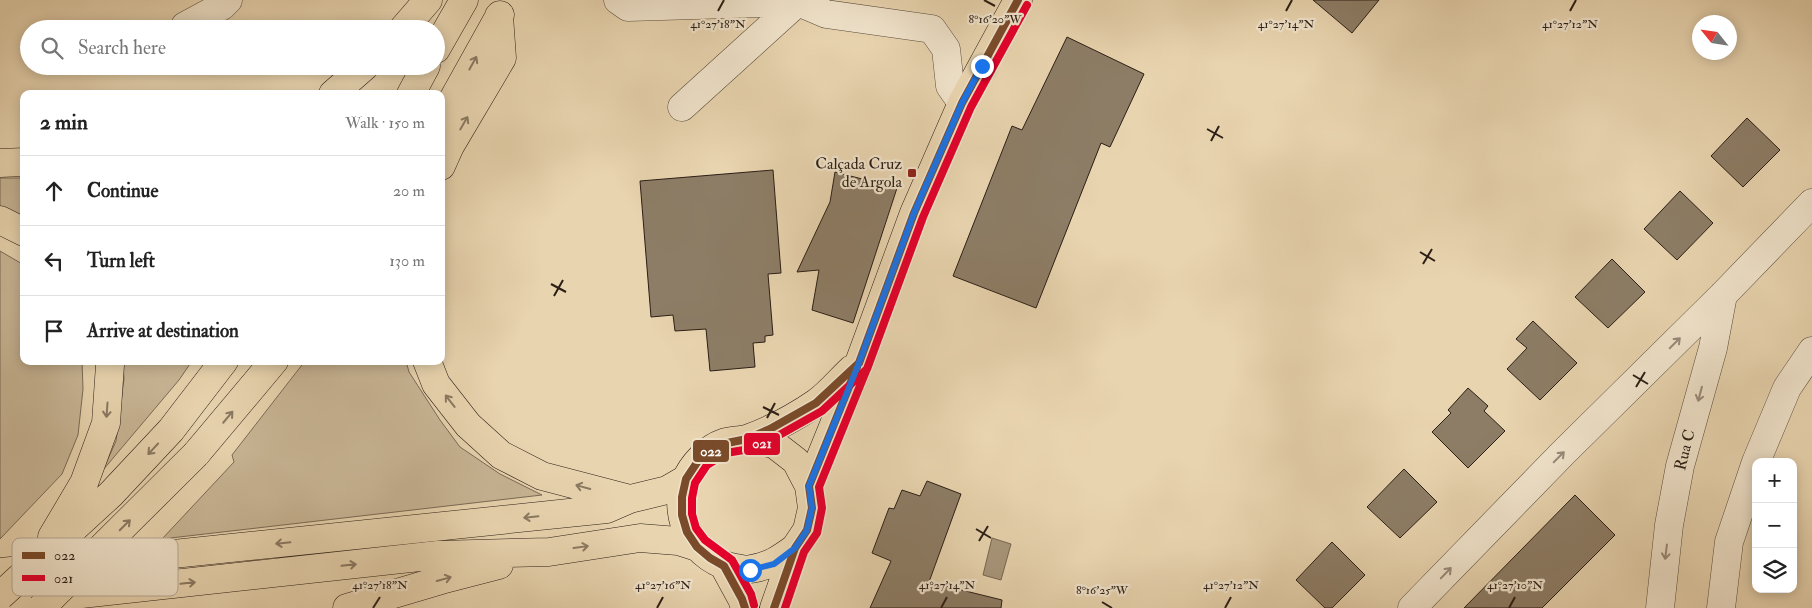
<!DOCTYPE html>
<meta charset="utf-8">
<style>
body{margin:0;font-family:"IM FELL Double Pica",serif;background:#f6f6f6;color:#222}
.controls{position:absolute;right:15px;bottom:15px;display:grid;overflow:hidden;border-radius:10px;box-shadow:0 2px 12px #0003}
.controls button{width:45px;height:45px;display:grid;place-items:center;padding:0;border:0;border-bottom:1px solid #e0e0e0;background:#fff;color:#222;font:25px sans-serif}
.compass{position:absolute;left:1692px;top:15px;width:45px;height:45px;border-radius:50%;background:#fff;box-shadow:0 2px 12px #0003;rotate:300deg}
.stop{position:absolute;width:15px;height:15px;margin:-11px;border:4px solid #1a73e8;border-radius:50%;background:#fff}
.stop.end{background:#1a73e8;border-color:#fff;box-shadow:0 1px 5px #0008}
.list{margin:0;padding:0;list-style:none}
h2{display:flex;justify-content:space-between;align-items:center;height:65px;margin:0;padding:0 20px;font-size:21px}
h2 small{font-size:16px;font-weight:400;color:#767676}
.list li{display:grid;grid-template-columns:32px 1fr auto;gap:15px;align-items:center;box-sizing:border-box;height:70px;padding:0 20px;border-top:1px solid #e0e0e0}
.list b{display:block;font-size:19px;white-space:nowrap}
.list em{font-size:16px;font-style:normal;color:#767676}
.icon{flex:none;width:28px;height:28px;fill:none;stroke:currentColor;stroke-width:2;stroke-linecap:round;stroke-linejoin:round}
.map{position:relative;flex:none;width:1812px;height:608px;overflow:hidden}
.search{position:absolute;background:#fff;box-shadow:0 2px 12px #0003;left:20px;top:20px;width:425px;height:55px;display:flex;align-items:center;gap:12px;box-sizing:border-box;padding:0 18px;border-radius:28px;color:#767676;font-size:19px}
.panel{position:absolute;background:#fff;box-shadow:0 2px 12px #0003;left:20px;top:90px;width:425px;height:275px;border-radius:10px}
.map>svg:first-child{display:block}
.green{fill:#c8b595;stroke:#7a6a56}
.water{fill:#a8967b;stroke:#766653}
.building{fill:#8d7d66;stroke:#2b1e16}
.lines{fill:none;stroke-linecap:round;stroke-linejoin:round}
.minor-casing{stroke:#5a4c3c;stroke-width:29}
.tertiary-casing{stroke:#5a4c3c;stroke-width:29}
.primary-casing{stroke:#2b1e16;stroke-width:29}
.trunk-casing{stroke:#2b1e16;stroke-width:29}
.minor{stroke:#f0e3cb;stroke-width:28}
.tertiary{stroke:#f0e3cb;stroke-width:28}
.primary{stroke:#e8d4af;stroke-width:28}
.trunk{stroke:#e8d4af;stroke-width:28}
.trunk-bridge-casing{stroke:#2b1e16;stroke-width:29;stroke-linecap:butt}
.trunk-bridge{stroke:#e8d4af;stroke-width:28}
.bus-1-casing{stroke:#f0e3cb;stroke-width:11}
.bus-2-casing{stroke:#f0e3cb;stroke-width:11}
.bus-1{stroke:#7a4b2a;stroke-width:8}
.bus-2{stroke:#e4002b;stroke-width:8}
.oneway{stroke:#8a7962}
.oneway2{stroke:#978a7a}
.route{stroke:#1a73e8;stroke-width:6}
.ticks{fill:none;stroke:#2b1e16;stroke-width:2}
.poi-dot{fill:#8f2418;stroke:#f0e3cb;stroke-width:2}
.labels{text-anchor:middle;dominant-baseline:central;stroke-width:4.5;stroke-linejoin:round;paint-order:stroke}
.poi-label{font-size:16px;fill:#2b1e16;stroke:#f0e3cb;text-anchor:end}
.street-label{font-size:16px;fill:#2b1e16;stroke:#f0e3cb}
.key{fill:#f0e3cb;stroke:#b5a895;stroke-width:1}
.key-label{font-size:14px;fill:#2b1e16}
.ticks-label{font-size:12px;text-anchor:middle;fill:#2b1e16;stroke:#f0e3cb;stroke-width:4.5;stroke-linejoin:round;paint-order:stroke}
.line-badge{stroke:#f0e3cb;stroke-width:2}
.badge-label{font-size:14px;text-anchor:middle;font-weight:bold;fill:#fff}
</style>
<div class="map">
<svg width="1812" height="608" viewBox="0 0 1812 608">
<rect width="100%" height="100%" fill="#e8d4af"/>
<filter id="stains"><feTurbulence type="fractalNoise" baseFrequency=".004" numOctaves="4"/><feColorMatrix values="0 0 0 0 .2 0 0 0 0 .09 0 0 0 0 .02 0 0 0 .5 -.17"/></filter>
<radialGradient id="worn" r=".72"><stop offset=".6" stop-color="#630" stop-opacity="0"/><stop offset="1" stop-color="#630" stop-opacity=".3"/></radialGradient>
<path class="green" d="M0 178H24V220L0 209Z
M0 251 24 265V361H82L83 389 78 435 62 474 0 539Z
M123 361H192L179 380 103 470 116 441 124 379Z
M305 361H406L409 372 440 420 460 447 500 474 542 495 162 539 234 462 232 455Z"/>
<path class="water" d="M992 538 1011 544 1001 580 983 575Z"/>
<path class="building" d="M1313 0H1379L1352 33Z
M1067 37 1144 74 1110 147 1101 143 1036 308 953 276 1012 126 1022 130Z
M1747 118 1780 150 1743 187 1711 156Z
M773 170 781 273 768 274 773 335 765 336V342L753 343 755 367 710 371 706 329 675 331 673 315 651 317 640 181Z
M835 172 897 188 853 323 812 310 819 270 797 272 830 202Z
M1680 191 1713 223 1677 260 1644 229Z
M1612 259 1645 292 1608 328 1575 297Z
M1533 321 1577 363 1540 400 1507 369 1527 348 1516 339Z
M1468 388 1488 406 1484 411 1505 431 1468 468 1432 432 1451 413 1448 410Z
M1404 469 1437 502 1400 538 1367 507Z
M927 481 961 494 929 582 1002 600 1001 608H870L891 561 872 553 889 508 894 509 902 490 920 496Z
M1575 495 1615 535 1542 608H1464Z
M1332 542 1365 575 1332 608H1325L1296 580Z"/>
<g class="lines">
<defs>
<path id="minor" d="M618 0 628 7 798 2 826 14 932 29 946 49 950 86 962 103
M185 26 222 6 228 0
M682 107 800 0
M1412 608 1563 453 1723 295 1812 203
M1660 608 1669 525 1680 466 1713 348 1723 295"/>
<path id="tertiary" d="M1756 462 1787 388 1812 351
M1721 608 1729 542 1756 462"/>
<path id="primary" d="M747 439 774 444 796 461 809 486 812 508 807 530 795 548 774 608
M809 486 859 363 914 213 962 103 1018 0
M795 548C780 559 770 566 751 569 747 570 741 569 736 568 696 562 670 518 686 480 692 465 708 448 723 443 731 440 741 441 749 438 771 430 797 416 816 403 829 394 840 380 852 369
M724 566 742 599 745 608"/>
<path id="trunk" d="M403 29 428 0
M436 49 464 0
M333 94 365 66
M411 94 426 66
M441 121 500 15
M0 163 24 162
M441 166 450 146 502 58 499 16
M0 220 24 232
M427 361 436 384 468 425 501 455 542 476 630 499
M196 454 274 361
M52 537 84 483 106 423 110 365 109 361
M39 560 111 494 171 430 224 361
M0 572 607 509 630 499 667 490 686 479
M0 603 438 555 549 552 640 538 678 541 697 547
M347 608 441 580 499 565"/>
</defs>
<use href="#minor" class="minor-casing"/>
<use href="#tertiary" class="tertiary-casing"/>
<use href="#primary" class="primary-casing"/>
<use href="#trunk" class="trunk-casing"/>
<use href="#minor" class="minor"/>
<use href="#tertiary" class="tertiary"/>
<use href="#primary" class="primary"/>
<use href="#trunk" class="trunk"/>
<defs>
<path id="trunk-bridge" d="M0 596 39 560
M41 608 196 454"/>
</defs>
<use href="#trunk-bridge" class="trunk-bridge-casing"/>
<use href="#trunk-bridge" class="trunk-bridge"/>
<defs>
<path id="bus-1" d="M745 608 742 599 724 566 710 558 697 547 687 532 682 515V497L686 479 700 458 722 444 747 439 770 429 816 403 859 363 914 213 962 103 1018 0
M774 608 795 548 807 530 812 508 809 486 857 367"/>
<path id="bus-2" d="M754 605 751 594 732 560 705 540 696 528 692 514V498L695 483 707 465 726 453 750 449 774 438 822 411 867 369 923 217 971 107 1027 5
M785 608 804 552 817 533 822 508 819 487 866 371"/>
</defs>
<use href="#bus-1" class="bus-1-casing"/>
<use href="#bus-2" class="bus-2-casing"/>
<use href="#bus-1" class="bus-1"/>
<use href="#bus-2" class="bus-2"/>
</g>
<defs><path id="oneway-shaft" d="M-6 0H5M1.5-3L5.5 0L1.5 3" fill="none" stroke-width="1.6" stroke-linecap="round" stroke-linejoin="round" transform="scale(1.25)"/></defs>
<g class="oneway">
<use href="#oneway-shaft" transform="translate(473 63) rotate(-61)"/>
<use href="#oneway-shaft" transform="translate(464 123) rotate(-60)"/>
<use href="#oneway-shaft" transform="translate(450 401) rotate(-128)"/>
<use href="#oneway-shaft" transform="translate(107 410) rotate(94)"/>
<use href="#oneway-shaft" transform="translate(228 417) rotate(-50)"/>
<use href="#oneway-shaft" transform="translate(153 449) rotate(133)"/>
<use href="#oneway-shaft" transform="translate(583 487) rotate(-165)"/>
<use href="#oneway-shaft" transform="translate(531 517) rotate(174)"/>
<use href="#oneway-shaft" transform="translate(125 525) rotate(-45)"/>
<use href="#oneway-shaft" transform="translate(283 543) rotate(174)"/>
<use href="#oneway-shaft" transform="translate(581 547) rotate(-8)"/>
<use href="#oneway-shaft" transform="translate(349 565) rotate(-6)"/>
<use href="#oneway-shaft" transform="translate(444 579) rotate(-15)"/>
<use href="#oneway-shaft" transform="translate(188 583) rotate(-6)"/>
</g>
<g class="oneway2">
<use href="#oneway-shaft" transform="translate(1675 343) rotate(-45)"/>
<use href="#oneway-shaft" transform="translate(1700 394) rotate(105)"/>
<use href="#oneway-shaft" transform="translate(1559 457) rotate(-45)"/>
<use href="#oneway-shaft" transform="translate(1666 552) rotate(97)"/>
<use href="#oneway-shaft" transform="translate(1446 573) rotate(-46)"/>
</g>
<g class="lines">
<path class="route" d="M750 570 774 564 795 548 807 530 812 508 809 486 859 363 914 213 962 103 982 66"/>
</g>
<path class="ticks" d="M984 0 995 6M718 11 724 0M1286 11 1292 0M1570 11 1576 0M1207 129 1223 138M1211 141 1219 126M1420 252 1435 261M1423 264 1432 249M551 284 566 292M554 296 563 280M1633 375 1648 384M1636 387 1645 372M763 407 779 415M767 418 775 403M976 529 991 538M979 541 988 526M1102 602 1112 608M373 608 380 597M657 608 663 597M941 608 947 597M1225 608 1231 597M1509 608 1515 597"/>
<rect class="poi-dot" x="907" y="168" width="10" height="10" rx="2.5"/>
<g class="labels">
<g class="poi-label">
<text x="902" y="164">Calçada Cruz<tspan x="902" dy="18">de Argola</tspan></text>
</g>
<g class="street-label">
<text transform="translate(1685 450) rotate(-76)">Rua C</text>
</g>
</g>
<rect x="12" y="538" width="166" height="58" rx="8" class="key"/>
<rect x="22" y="552" width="23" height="7" fill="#7a4b2a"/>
<rect x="22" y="575" width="23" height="6" fill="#e4002b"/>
<g class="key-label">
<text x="54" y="560">022</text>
<text x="54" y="583">021</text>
</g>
<g class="ticks-label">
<text x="995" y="23">8°16'20"W</text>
<text x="718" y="28">41°27'18"N</text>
<text x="1286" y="28">41°27'14"N</text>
<text x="1570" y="28">41°27'12"N</text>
<text x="380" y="589">41°27'18"N</text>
<text x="663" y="589">41°27'16"N</text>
<text x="947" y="589">41°27'14"N</text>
<text x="1231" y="589">41°27'12"N</text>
<text x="1515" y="589">41°27'10"N</text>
<text x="1102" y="594">8°16'25"W</text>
</g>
<g class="line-badge">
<rect x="743" y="432" width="38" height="24" rx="5" fill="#e4002b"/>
<rect x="692" y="439" width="38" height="24" rx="5" fill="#7a4b2a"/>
</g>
<g class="badge-label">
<text x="762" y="448">021</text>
<text x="711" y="456">022</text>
</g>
<rect width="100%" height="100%" filter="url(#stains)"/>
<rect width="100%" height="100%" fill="url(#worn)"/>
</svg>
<div class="controls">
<button>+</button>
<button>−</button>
<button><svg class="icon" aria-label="layers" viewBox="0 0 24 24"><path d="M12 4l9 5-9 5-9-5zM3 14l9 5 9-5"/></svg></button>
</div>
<svg class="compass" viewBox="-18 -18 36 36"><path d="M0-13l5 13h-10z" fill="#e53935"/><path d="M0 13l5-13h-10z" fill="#767676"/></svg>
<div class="stop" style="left:750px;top:570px"></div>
<div class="stop end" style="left:982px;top:66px"></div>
<div class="search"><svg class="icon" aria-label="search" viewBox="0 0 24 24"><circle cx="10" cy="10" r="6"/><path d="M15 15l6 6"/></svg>Search here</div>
<section class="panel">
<h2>2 min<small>Walk · 150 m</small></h2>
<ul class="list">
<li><svg class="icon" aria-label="ahead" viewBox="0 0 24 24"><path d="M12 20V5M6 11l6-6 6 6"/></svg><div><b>Continue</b></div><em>20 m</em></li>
<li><svg class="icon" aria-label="left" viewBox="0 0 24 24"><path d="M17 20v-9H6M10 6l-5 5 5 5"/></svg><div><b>Turn left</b></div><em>130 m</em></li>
<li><svg class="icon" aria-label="arrive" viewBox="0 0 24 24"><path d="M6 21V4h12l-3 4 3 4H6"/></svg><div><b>Arrive at destination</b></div></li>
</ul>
</section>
</div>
